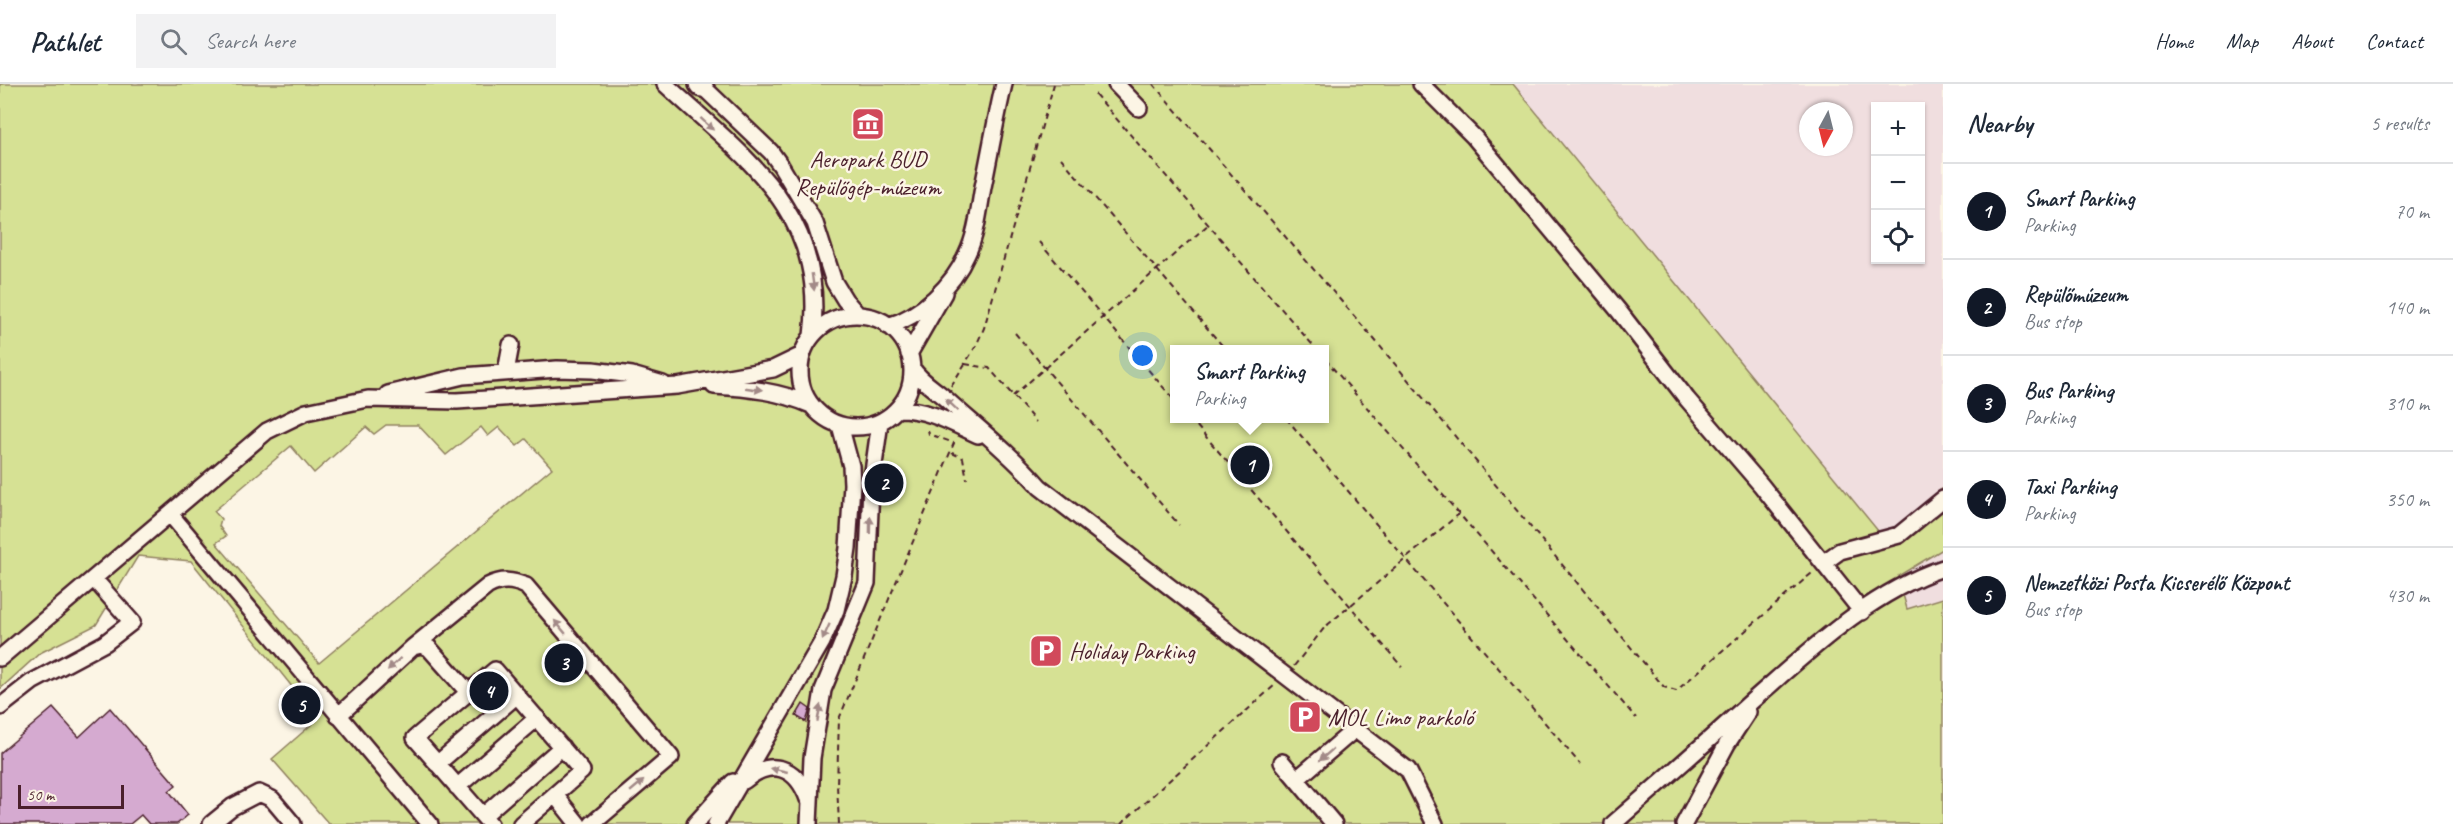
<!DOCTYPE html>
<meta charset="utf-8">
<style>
body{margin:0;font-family:Caveat,sans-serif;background:#f2f2f3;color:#1f2937}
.controls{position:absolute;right:18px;top:18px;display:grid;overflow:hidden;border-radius:0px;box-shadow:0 2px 4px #0004}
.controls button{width:54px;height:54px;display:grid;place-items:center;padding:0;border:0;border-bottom:2px solid #e0e1e3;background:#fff;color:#1f2937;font:30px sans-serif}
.compass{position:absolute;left:1799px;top:18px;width:54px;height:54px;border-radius:50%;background:#fff;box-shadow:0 2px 4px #0004;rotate:187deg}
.scale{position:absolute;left:18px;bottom:15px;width:106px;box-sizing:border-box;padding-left:6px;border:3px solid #4a1f2b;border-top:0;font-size:16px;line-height:21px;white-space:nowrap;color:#4a1f2b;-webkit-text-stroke:4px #fcf5e5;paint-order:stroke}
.you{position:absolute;left:1143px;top:272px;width:21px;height:21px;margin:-15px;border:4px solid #fff;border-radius:50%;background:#1a73e8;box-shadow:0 0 0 9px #1a73e833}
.badge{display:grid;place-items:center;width:39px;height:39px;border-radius:50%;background:#111827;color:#fff;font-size:20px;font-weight:700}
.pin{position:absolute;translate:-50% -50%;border:3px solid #fff;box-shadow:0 2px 6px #0006}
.popup{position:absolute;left:1170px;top:261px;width:159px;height:78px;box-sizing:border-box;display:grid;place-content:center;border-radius:0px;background:#fff;filter:drop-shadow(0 2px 4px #0005);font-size:20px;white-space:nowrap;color:#747a83}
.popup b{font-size:22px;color:#1f2937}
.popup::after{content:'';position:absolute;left:50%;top:100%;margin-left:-12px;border:12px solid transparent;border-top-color:#fff}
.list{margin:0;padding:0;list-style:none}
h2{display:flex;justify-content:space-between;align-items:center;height:78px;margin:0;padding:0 24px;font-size:26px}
h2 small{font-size:20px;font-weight:400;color:#747a83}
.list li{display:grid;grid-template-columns:39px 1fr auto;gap:18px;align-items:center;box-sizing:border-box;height:96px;padding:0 24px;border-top:2px solid #e0e1e3}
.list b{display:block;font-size:22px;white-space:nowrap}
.list p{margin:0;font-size:20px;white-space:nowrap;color:#747a83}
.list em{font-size:20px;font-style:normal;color:#747a83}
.icon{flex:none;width:33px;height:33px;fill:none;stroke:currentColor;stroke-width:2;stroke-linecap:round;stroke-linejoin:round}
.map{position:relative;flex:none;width:1943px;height:740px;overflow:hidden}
header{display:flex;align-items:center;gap:36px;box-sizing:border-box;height:84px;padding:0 30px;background:#fff;border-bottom:2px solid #e0e1e3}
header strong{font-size:28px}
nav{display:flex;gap:33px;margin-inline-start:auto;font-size:21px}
.search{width:420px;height:54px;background:#f2f2f3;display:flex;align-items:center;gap:15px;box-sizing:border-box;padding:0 21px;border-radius:0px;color:#747a83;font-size:22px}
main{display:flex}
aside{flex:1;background:#fff}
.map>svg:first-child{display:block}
.built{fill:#f0dedf;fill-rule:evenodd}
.green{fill:#d6e194;stroke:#908060;stroke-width:1.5;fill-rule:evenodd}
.building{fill:#d5aad0;stroke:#4a1f2b;stroke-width:1.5}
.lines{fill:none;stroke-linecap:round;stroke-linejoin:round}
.minor-casing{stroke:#4a1f2b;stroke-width:20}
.highway-casing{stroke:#4a1f2b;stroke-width:26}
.path{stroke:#4a1f2b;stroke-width:2;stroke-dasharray:6 4.5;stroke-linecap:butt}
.minor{stroke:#fcf5e5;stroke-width:15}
.highway{stroke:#fcf5e5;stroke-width:21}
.oneway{fill:#a38a88}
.labels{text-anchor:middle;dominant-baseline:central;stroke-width:5;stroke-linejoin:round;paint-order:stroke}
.poi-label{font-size:24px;fill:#4a1f2b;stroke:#fcf5e5;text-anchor:start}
</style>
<header>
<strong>Pathlet</strong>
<div class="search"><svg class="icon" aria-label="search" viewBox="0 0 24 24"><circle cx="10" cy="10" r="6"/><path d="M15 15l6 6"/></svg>Search here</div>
<nav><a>Home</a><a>Map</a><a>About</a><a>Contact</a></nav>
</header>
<main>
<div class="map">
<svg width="1943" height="740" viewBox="0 0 1943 740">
<rect width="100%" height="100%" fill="#fcf5e5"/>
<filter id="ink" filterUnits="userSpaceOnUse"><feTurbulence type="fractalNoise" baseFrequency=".0167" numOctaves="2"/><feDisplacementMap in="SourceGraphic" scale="12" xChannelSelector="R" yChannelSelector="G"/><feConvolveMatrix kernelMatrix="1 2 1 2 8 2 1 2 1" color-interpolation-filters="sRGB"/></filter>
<g filter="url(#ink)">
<path class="built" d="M1063 0H1943V740L1070 401ZM1876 22H1920V176H1876ZM1808 27H1844V63H1808ZM1175 266H1325V334H1175Z"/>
<path class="green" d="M0 0H1513L1883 453 1943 404V465L1898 492 1907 525 1943 514V740H329L272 675 318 635 191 477 138 472 96 541 40 569 0 605ZM1175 266H1325V334H1175ZM386 341H418L446 371 481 343 488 352 499 343 517 362 526 355 552 384 319 579 216 459 226 452 219 442 221 435 214 427 291 362 314 389 366 343 374 350Z"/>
<path class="building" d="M803 620 810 625 806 638 796 632Z
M53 624 79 653 110 624 176 701 169 707 188 731 177 740H149L141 731 130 740H0V669Z"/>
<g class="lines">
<defs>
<path id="minor" d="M665 0C745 74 828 129 812 252
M1116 0 1139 24
M1421 0 1474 53 1618 226 1687 315 1761 401 1862 528
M702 2 771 68 781 82 815 139 834 198 845 216 858 231
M800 287a56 56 0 1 1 112 0a56 56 0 1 1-112 0Z
M888 242C921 232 953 202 967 170 977 149 979 125 983 103 990 69 996 34 1004 0
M909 270 944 209
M912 284C921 298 935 305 947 316 978 344 1012 371 1040 403L1408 686 1435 740
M506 288 511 261
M714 302C748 304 779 307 811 321
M388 310 463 292 557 285 593 286 632 291 663 300
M898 325C928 325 952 339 978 351
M170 430 430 740
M1823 479 1840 467 1899 451 1943 415
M413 563 421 561 429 564 468 608
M0 574 267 347 306 328 368 315 457 317 677 302 773 285 802 271
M0 623 32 598 105 559 132 538 94 495
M338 632 413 563 488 502C502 495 512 496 526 502L671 673 592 740
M1282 678 1334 740
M437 680 517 611
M1297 695 1354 646
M744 697C771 674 796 682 808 715
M457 703 537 634
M555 711 578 740
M483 732 562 663
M211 740 232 723 259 709 272 715 293 740
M490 740 415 654 495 586 582 687 521 740
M695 740 733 698
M716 740 822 558 836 526 844 492 848 464 852 400 851 382 840 341
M809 740 812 674 823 606 867 499 871 402 880 338
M1613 740C1660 699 1707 658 1753 616 1809 567 1871 508 1943 484
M1684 740 1727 660 1748 628"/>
<path id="highway" d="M700 0 702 2"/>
</defs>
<use href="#minor" class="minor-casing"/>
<use href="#highway" class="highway-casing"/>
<path class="path" d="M1153 0 1374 255 1664 603 1676 607 1812 489
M1095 10 1317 266
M1061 74 1226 266
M1039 158 1175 317
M1015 249 1179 441
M1325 275 1636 634
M965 280 989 284 1036 338
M951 302 976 262 984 244 1054 0
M1013 312 1210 139
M1190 334 1402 583
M1286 334 1580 680
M952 369 963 374 967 395
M1294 582 1325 543 1459 430
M839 740 837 701 839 635 954 359 929 350 928 346
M1121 740 1275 601"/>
<use href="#minor" class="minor"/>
<use href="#highway" class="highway"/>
</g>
<defs><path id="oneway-solid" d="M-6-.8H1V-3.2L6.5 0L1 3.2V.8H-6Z" transform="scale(1.5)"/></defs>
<g class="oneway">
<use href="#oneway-solid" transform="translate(707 40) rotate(43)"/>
<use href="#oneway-solid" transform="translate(813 198) rotate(82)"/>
<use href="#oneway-solid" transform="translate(754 305) rotate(8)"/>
<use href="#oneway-solid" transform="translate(952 321) rotate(-137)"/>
<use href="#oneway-solid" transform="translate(870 441) rotate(-89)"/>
<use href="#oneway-solid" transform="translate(560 543) rotate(-130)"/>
<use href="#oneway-solid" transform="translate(826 548) rotate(114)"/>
<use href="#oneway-solid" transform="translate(394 580) rotate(137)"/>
<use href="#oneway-solid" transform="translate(819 629) rotate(-79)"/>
<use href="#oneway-solid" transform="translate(1326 671) rotate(139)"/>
<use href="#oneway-solid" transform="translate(779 686) rotate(-167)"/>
<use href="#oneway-solid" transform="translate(637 702) rotate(-40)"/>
</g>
</g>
<defs>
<symbol id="museum-square" viewBox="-11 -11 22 22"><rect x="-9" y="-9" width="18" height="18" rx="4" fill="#d1495b" stroke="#fcf5e5"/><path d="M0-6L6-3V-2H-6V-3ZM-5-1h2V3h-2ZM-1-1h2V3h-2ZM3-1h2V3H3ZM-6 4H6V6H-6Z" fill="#fff"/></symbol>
<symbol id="parking-square" viewBox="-11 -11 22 22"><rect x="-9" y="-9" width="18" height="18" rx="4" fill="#d1495b" stroke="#fcf5e5"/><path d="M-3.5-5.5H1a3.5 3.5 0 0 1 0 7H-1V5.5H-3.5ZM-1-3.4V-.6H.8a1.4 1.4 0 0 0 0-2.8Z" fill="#fff"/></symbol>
</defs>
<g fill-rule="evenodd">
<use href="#museum-square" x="849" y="21" width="38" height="38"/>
<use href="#parking-square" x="1027" y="548" width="38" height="38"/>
<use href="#parking-square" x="1286" y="614" width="38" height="38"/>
</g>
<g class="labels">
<g class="poi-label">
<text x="868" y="75" text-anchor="middle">Aeropark BUD<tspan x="868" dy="28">Repülőgép-múzeum</tspan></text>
<text x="1069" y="567">Holiday Parking</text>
<text x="1328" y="633">MOL Limo parkoló</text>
</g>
</g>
</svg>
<div class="controls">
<button>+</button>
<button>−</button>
<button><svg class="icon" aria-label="locate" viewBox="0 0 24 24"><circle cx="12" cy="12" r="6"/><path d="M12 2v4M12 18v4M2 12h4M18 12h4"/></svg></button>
</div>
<svg class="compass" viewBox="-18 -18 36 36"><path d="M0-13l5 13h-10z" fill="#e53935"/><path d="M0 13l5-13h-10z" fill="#747a83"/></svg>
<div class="scale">50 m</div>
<div class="you"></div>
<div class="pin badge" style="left:1250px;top:381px">1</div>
<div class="popup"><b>Smart Parking</b>Parking</div>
<div class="pin badge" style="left:884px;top:399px">2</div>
<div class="pin badge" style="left:564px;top:579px">3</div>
<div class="pin badge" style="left:489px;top:607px">4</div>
<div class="pin badge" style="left:301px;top:621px">5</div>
</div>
<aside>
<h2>Nearby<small>5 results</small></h2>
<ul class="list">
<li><span class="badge">1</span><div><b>Smart Parking</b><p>Parking</p></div><em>70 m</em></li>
<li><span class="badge">2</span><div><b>Repülőmúzeum</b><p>Bus stop</p></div><em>140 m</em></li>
<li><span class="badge">3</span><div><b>Bus Parking</b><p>Parking</p></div><em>310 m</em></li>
<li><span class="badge">4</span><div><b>Taxi Parking</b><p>Parking</p></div><em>350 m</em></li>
<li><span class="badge">5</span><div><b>Nemzetközi Posta Kicserélő Központ</b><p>Bus stop</p></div><em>430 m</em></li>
</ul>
</aside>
</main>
